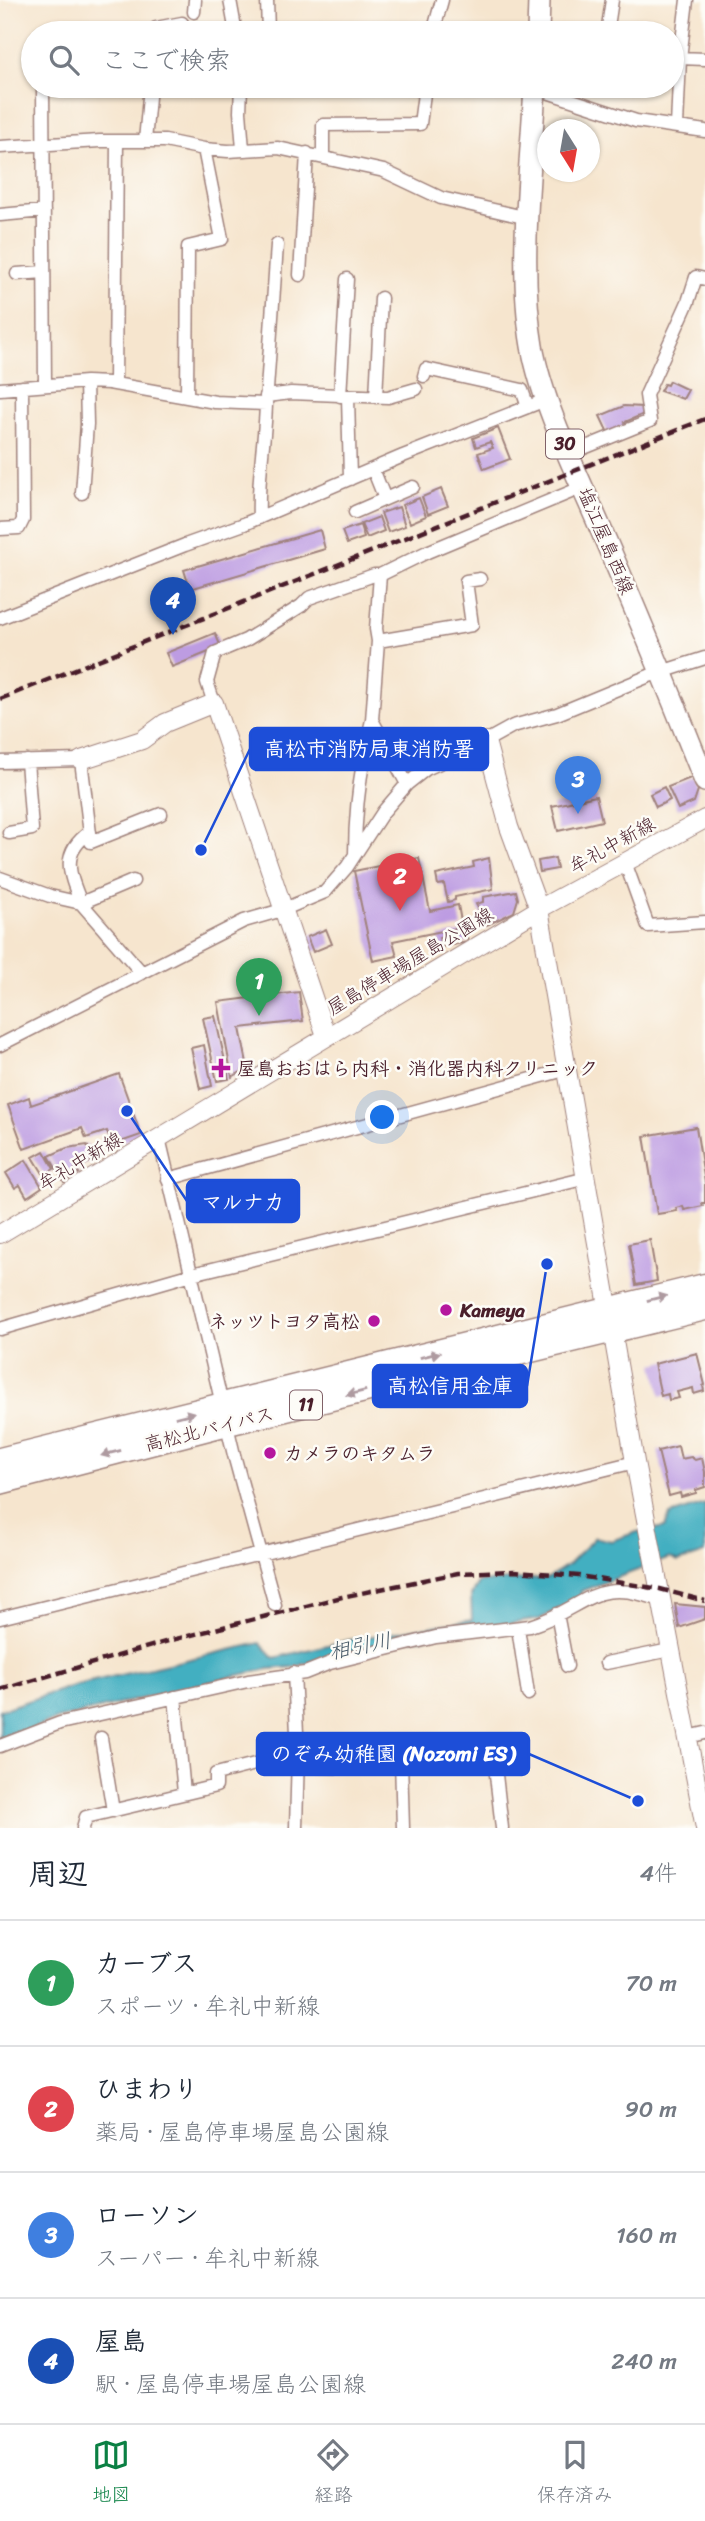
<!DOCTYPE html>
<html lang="ja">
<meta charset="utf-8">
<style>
body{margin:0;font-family:Sriracha,"Klee One",sans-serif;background:#f6f6f7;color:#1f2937}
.compass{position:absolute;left:537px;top:119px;width:63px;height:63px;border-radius:50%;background:#fff;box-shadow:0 2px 5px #0004;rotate:169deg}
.you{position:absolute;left:383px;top:1118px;width:24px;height:24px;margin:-18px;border:5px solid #fff;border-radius:50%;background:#1a73e8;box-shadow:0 0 0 10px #1a73e833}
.badge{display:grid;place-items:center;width:46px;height:46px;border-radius:50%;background:#0b8043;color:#fff;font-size:23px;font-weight:700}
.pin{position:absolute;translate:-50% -58px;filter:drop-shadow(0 2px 4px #0008)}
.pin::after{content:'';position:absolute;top:37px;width:24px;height:21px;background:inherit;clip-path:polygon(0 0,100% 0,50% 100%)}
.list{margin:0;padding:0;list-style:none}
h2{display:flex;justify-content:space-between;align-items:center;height:91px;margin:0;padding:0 28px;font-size:30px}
h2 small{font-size:23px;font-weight:400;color:#747a83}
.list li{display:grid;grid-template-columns:46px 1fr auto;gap:21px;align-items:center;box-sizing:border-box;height:126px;padding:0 28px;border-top:2px solid #e0e1e3}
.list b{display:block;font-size:26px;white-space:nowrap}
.list p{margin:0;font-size:23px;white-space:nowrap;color:#747a83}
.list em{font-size:23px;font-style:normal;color:#747a83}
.icon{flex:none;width:38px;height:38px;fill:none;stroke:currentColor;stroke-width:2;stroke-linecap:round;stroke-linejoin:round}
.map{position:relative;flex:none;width:705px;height:1828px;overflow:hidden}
.search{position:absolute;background:#fff;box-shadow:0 2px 5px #0004;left:21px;right:21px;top:21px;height:77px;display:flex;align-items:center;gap:18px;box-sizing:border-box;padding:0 24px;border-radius:38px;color:#747a83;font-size:26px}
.sheet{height:595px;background:#fff}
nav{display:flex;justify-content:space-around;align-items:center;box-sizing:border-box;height:98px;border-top:2px solid #e0e1e3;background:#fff;font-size:19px;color:#747a83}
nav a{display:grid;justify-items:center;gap:4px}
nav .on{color:#0b8043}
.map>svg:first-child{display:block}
.water{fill:#43afc1;stroke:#466776;stroke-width:2}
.building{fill:#bd9ce2}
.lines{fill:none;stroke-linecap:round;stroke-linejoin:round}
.street-casing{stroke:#a0827c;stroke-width:15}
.secondary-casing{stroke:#a0827c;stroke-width:20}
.primary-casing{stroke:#a0827c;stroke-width:24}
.highway-casing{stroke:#a0827c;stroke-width:27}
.street{stroke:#fff;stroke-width:12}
.secondary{stroke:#fff;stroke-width:18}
.primary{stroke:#fff;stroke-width:21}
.highway{stroke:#fff;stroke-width:24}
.rail{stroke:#4a1f2b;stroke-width:4.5;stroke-dasharray:10 5;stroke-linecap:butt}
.oneway{fill:#ae9aa0}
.poi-dot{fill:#b5179e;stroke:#fdfcf7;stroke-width:2.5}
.labels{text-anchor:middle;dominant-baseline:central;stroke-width:5;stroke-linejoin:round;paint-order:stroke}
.shield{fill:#fdfcf7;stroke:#806168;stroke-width:2}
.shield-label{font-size:18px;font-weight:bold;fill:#4a1f2b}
.street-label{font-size:19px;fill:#4a1f2b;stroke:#fdfcf7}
.poi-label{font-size:19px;font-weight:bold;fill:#4a1f2b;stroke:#fdfcf7;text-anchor:start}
.water-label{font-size:21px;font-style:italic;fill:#475967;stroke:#fdfcf7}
.leader{fill:none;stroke:#1d4ed8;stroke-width:2.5}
.callout-dot{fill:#1d4ed8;stroke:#fdfcf7;stroke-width:2.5}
.callout{fill:#1d4ed8;stroke:#1d4ed8;stroke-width:2.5}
.callout-label{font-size:21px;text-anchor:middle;font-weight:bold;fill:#fff}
</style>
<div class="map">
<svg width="705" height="1828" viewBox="0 0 705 1828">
<rect width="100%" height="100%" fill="#fdfcf7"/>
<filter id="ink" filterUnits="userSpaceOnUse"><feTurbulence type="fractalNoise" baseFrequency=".0143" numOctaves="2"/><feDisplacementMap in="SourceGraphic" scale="14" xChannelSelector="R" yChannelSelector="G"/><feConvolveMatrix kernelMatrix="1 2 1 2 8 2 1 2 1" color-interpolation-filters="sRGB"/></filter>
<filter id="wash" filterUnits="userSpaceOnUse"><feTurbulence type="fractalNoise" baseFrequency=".00686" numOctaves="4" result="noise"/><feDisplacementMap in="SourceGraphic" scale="28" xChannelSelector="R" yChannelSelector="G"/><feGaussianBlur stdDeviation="1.57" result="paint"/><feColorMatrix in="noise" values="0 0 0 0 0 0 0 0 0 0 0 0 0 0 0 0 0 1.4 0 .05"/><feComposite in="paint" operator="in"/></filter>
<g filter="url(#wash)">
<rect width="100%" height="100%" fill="#f6e5ce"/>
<path class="water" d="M705 1504V1553L678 1562 670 1558 581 1591V1597L540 1619 364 1647 294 1667 269 1669 234 1676 58 1719 0 1741V1710L76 1685 260 1643 274 1658 349 1640 472 1620 471 1596 478 1582 548 1578 569 1564 595 1537 611 1541 637 1532 665 1527 670 1515Z"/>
<g id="blocks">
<path class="building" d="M669 381 688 390 683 399 660 391 664 384 667 385Z
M624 406 643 407 644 414 625 422 628 427 609 435 600 416Z
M498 428 510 459 484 469 478 453 493 448 490 442 476 447 473 438Z
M441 489 448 506 428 514 422 497Z
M419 498 426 516 410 523 402 505Z
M399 507 405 526 388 532 381 513Z
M379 517 384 531 367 538 361 524Z
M360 525 364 538 347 544 342 531Z
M320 530 325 549 190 589 184 570Z
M215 633 221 647 172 667 166 653Z
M693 777 698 790 694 802 678 809 668 787Z
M664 787 670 800 656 807 650 794Z
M596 796 602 821 558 831 552 806Z
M419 858 430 911 458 905 462 927 393 941 397 956 373 961 354 871Z
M489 858 493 889 455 897V900L448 902 444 884 438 885 436 875 474 867 473 862Z
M555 858 557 869 540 872 538 861Z
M516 891 518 899 514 912 487 925 476 904 483 902V897Z
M326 929 332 944 313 952 307 937Z
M466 932 468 942 441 947 439 937Z
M299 992 303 1021 240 1028 248 1068 232 1077 218 1002Z
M215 1016 229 1079 217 1081 203 1018Z
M204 1045 212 1086 200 1089 191 1048Z
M119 1074 141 1135 112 1145 107 1131 86 1138 82 1128 24 1149 8 1105 29 1097 31 1105Z
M696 1127 705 1183V1203H702L703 1206 684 1210 683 1206 676 1208 677 1211 657 1214 644 1136Z
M87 1145 94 1160 75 1169 79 1173 64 1182 49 1156 67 1148Z
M44 1151 54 1169 44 1175 33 1157Z
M26 1160 42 1187 27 1197 20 1185 15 1188 6 1173Z
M650 1240 657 1281 636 1285 629 1244Z
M697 1353 705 1385 703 1386 704 1391 694 1394 693 1388 677 1392 679 1398 669 1400 668 1394 661 1396 654 1364Z
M678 1446 681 1459 691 1457 695 1460 702 1458 705 1472V1487L696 1490V1493L681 1497 680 1493 669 1496 658 1451Z
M675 1604 705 1607V1619L679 1628Z"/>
</g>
</g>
<g filter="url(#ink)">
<use href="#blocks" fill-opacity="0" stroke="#a0827c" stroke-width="2"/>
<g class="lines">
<defs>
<path id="street" d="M230 0 236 33
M194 12 195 0
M155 33 156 28 182 23
M243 33 268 32 267 0
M433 33 442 0
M607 33 612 0
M680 58 705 59
M43 86 45 385
M241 86 240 112 243 149
M535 88 636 121 705 131
M677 126 680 58 687 0
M145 141 150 86
M0 147 100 141H165L204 149 228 151 278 148 384 171 441 198 528 218
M323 157V125L420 124 425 86
M0 215 44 211
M17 274 44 272
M300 275 307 153
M424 376 426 369 522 390 528 407
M115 384 117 141
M0 389 86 382 109 383 215 402 266 404C265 442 257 479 259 518
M266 396 291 393 388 397 416 389
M340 396 347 279
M348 396 350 479
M187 397 188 247 222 239 204 149
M376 397 381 298
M266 404 277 245
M569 454 650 421 646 395 688 302 696 277 705 279
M373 469 385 499 413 487
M82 493 87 424 86 382
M355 512 385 499
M0 529 19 528 23 520 22 387
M0 618 185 545 244 524 403 456 548 399
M378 641 376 629 380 575
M214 703 207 682 215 653 246 640 301 606 309 598 374 575H380L427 552 583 487
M0 762 81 760 91 842 161 814
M407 784 372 720 378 641 472 625 466 581 480 579
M90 832C60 853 69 873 81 903L142 973
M9 833 32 829 27 761
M355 854C355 808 361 764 372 720
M625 862 648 926 705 922
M0 878 50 896 81 903 133 881
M0 1045 244 921 282 910 325 892 347 867 383 812 407 784 426 769 475 747 513 726 557 714 649 676 705 658
M159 1138 234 1455 275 1605
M168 1179 568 1069
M0 1329 192 1274 587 1178
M557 1614 567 1666
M0 1618 635 1462
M518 1628 528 1694
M606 1663 670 1650
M294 1673 298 1753 296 1828
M175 1697 184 1793
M688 1737 705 1733
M101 1738 113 1811
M0 1746 60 1723 248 1681 305 1673 330 1663 436 1637 530 1626C588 1608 592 1574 663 1601
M298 1766 367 1768
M83 1828 86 1817 216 1786V1774L298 1753
M403 1828 401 1760 493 1748 502 1828"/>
<path id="secondary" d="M486 741 509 827 539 909 635 1462 705 1828
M81 760 142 740 165 723 214 703 326 1036
M0 1234 539 909 705 819"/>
<path id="primary" d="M538 33 539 0
M535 86C531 168 518 265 532 346 542 403 576 472 599 525 636 610 671 695 705 781"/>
<path id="highway" d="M0 1460 705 1286
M0 1482 228 1423 705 1308"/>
</defs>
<use href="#street" class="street-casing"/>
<use href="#secondary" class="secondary-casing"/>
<use href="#primary" class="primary-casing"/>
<use href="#highway" class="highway-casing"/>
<use href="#street" class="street"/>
<use href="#secondary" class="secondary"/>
<use href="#primary" class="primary"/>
<use href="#highway" class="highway"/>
<path class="rail" d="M0 699 705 419
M0 1690 172 1640 342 1597 458 1573 514 1571 579 1576 660 1589 705 1601"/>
</g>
<defs><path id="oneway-solid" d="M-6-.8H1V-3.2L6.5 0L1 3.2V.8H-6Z" transform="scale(1.75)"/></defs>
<g class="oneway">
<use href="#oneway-solid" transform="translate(657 1298) rotate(-14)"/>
<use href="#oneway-solid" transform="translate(430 1355) rotate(-14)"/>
<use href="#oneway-solid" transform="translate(356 1393) rotate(166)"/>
<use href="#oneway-solid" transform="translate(185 1415) rotate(-14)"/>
<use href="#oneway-solid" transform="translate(111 1453) rotate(165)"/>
</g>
</g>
<g class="poi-dot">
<path d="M217.5 1057.5h7v7h7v7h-7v7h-7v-7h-7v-7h7z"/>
<circle cx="446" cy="1310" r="7"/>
<circle cx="374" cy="1321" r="7"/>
<circle cx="270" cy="1453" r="7"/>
</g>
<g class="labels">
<g class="shield">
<rect x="546" y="429.5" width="38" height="29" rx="5"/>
<rect x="290" y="1390.5" width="32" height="29" rx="5"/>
</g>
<g class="shield-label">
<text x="565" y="444">30</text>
<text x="306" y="1405">11</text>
</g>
<g class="street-label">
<text transform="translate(606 541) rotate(67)">塩江屋島西線</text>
<text transform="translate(612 845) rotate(-29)">牟礼中新線</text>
<text transform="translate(410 961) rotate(-31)">屋島停車場屋島公園線</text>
<text transform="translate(80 1161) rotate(-31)">牟礼中新線</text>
<text transform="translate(209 1429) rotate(-14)">高松北バイパス</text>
</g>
<g class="poi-label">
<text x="237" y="1068">屋島おおはら内科・消化器内科クリニック</text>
<text x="460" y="1310">Kameya</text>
<text x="360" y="1321" text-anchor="end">ネッツトヨタ高松</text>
<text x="284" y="1453">カメラのキタムラ</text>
</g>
<g class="water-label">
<text transform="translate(360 1646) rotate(-11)">相引川</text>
</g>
</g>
<path class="leader" d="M201 850L250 749M127 1111L187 1201M547 1264L527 1386M638 1801L529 1754"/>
<g class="callout-dot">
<circle cx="201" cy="850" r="7"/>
<circle cx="127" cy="1111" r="7"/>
<circle cx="547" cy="1264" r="7"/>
<circle cx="638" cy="1801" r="7"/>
</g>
<g class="callout">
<rect x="250" y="728" width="238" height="42" rx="7"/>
<rect x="187" y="1180" width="112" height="42" rx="7"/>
<rect x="373" y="1365" width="154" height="42" rx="7"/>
<rect x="257" y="1733" width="272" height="42" rx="7"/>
</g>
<g class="callout-label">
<text x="369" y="756">高松市消防局東消防署</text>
<text x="243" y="1209">マルナカ</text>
<text x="450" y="1393">高松信用金庫</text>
<text x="393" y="1761">のぞみ幼稚園 (Nozomi ES)</text>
</g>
</svg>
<svg class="compass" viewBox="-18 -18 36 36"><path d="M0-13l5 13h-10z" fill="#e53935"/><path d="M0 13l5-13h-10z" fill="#747a83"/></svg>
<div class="you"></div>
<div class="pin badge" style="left:259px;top:1016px;background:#2e9e5b">1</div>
<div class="pin badge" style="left:400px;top:911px;background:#e0444e">2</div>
<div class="pin badge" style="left:578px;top:814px;background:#3f7fe0">3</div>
<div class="pin badge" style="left:173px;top:635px;background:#1a4fb4">4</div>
<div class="search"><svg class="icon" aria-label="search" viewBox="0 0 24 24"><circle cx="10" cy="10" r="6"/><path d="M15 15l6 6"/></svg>ここで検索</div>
</div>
<section class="sheet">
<h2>周辺<small>4件</small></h2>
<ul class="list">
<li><span class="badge" style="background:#2e9e5b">1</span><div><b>カーブス</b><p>スポーツ · 牟礼中新線</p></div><em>70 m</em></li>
<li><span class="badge" style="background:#e0444e">2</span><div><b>ひまわり</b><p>薬局 · 屋島停車場屋島公園線</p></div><em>90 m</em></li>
<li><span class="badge" style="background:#3f7fe0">3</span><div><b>ローソン</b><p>スーパー · 牟礼中新線</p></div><em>160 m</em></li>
<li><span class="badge" style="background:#1a4fb4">4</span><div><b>屋島</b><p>駅 · 屋島停車場屋島公園線</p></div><em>240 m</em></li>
</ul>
</section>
<nav>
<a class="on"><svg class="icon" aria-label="map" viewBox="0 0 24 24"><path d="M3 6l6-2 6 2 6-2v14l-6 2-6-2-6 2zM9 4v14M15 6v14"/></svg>地図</a>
<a><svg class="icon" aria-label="directions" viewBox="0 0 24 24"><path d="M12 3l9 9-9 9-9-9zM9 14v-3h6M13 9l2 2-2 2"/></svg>経路</a>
<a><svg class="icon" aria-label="saved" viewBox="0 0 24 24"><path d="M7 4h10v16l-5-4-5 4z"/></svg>保存済み</a>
</nav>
